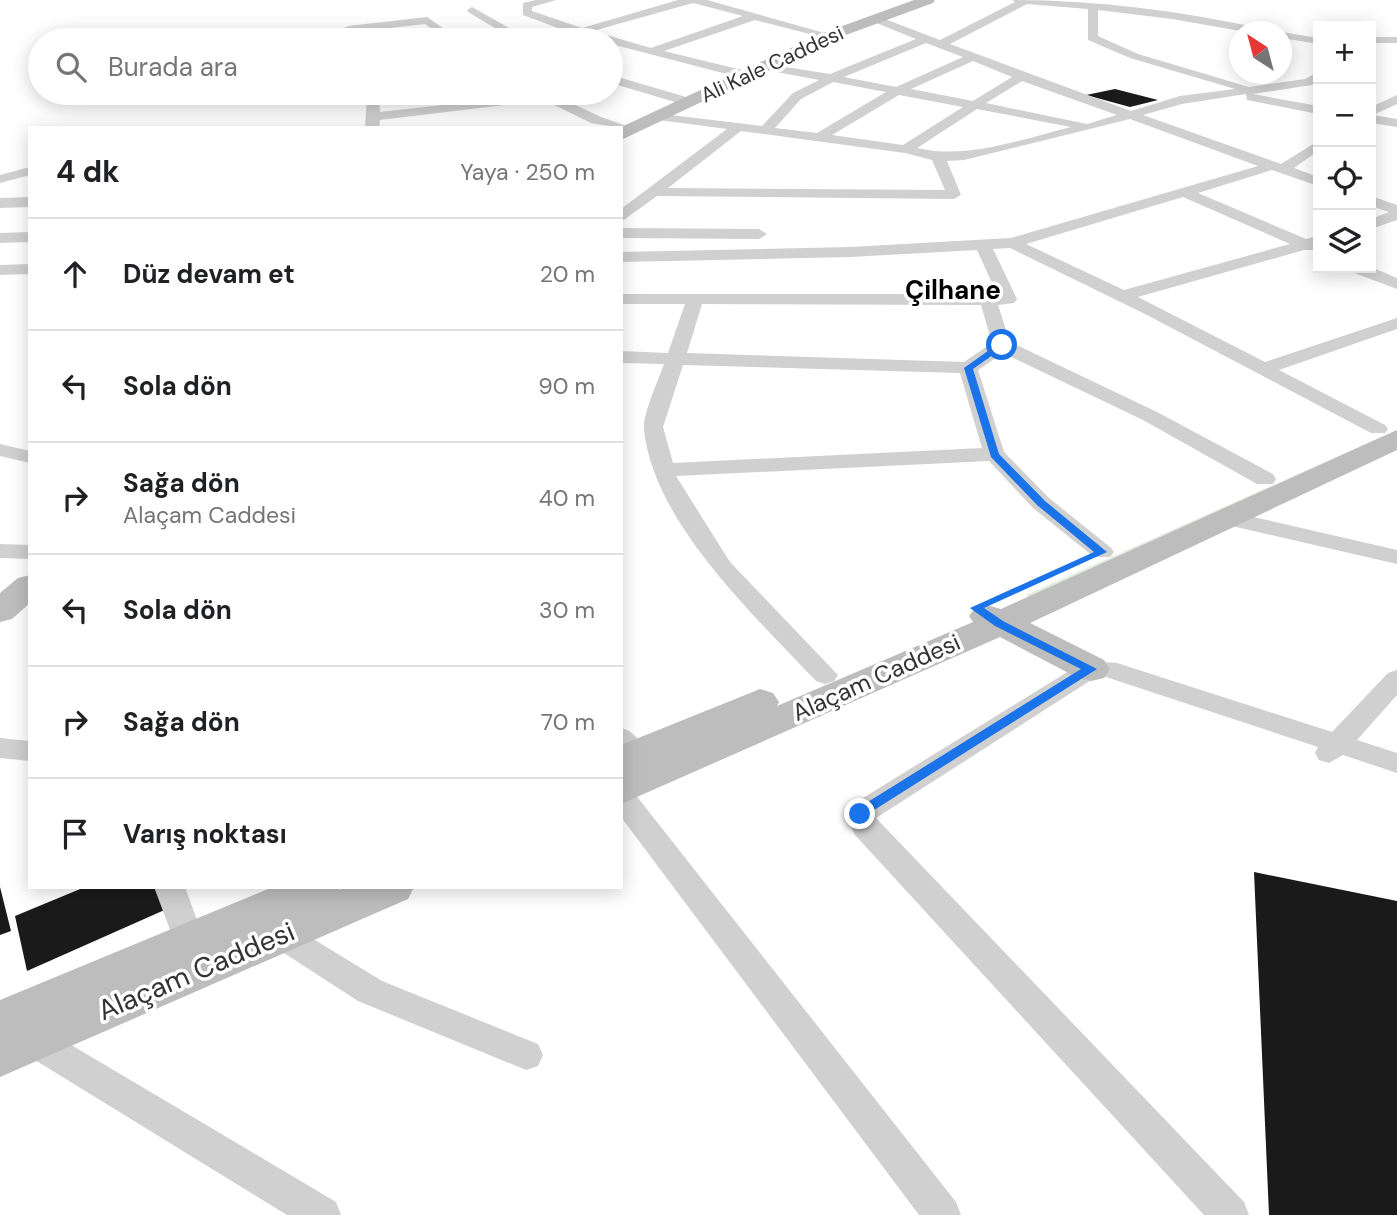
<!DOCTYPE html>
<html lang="tr">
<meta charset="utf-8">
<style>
body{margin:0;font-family:"DM Sans",sans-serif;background:#f6f6f6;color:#202124}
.controls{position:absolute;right:21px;top:21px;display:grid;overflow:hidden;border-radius:0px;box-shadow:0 4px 18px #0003}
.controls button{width:63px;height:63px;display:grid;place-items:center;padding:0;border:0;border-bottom:2px solid #e0e0e0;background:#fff;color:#202124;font:35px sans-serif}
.compass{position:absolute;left:1229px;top:21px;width:63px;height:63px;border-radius:50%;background:#fff;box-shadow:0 4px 18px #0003;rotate:324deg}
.stop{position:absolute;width:21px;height:21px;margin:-16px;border:5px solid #1a73e8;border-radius:50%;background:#fff}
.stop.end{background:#1a73e8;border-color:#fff;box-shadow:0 2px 7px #0008}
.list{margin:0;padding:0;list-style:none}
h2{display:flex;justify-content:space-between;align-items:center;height:91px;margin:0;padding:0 28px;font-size:30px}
h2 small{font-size:23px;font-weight:400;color:#757577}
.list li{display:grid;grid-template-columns:46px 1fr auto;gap:21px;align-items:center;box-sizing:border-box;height:112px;padding:0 28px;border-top:2px solid #e0e0e0}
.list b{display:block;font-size:26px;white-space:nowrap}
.list p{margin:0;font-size:23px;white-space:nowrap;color:#757577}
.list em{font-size:23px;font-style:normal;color:#757577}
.icon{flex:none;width:38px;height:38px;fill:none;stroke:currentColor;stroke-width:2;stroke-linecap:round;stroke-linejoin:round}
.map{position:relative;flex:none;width:1397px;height:1215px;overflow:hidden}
.search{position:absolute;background:#fff;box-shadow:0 4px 18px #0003;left:28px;top:28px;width:595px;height:77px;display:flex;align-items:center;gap:18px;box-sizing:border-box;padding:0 24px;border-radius:38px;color:#757577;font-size:26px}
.panel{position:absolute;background:#fff;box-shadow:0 4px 18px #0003;left:28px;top:126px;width:595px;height:763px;border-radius:0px}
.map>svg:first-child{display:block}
.green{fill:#e6ecdf}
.building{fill:#1a1a1a}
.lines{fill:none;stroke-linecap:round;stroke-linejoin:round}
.minor{fill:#d0d0d0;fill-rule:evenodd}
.secondary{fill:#bdbdbd;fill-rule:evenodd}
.route{fill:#1a73e8}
.labels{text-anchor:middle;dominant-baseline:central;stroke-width:7;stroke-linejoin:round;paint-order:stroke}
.far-street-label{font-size:21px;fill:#333;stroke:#fff}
.street-label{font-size:24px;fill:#333;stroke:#fff}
.far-district-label{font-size:26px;font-weight:bold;fill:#000;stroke:#fff}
.near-street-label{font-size:28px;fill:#333;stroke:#fff}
</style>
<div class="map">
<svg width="1397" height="1215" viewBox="0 0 1397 1215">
<rect width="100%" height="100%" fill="#fff"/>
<path class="green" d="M1381 437 1385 439 1030 599 1026 595Z"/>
<path class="building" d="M1115 89 1158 100 1130 107 1086 95Z
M1254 872 1397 901V1215H1269Z
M0 887 11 931 0 935Z
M85 887H161L169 908 27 971 15 916Z"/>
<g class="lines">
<path class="minor" d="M536 0H556L532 7V11L582 28 678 0H707L835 36 829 39 755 20 664 51 750 72 752 75 746 79 611 44V40L574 34 523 15V3ZM693 3 743 16 651 48 593 31Z
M1013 0C1097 0 1181 11 1264 29L1269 32H1246L1172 19 1098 10V36L1138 54 1249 87 1305 79 1318 72V81L1312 85 1253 94 1318 106V114L1247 100 1246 94 1182 104 1143 115 1281 164 1318 141V151L1294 168 1318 177V186L1272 170 1198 193 1306 239 1318 236 1316 250H1304L1138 297 1265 362 1397 318V329L1279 370 1385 425 1388 429 1385 433H1371L1145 314 1010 248 993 249 1017 299 1014 303 998 305 1010 342 1157 412 1273 474 1276 479 1273 484H1257L1143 420 1003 353 978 370 1004 452 1049 498 1110 547 1114 552 1110 557H1094L1033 508 989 461 676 476 730 562 838 675 834 681 825 684 816 681C754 615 654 523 644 430 642 415 659 379 664 364L621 363V351L668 353 685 304H621V294H997L977 250 850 257 621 262V252L850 247 1011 238 1258 166 1130 119 964 160 947 161 961 195 954 199 657 196 621 222V209L727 129 659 120 654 119V113L762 126 793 93 819 80 761 69V63L830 74 916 39 869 20V16H877L940 40 1015 2ZM1027 4 1088 9V40L1130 58 1235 89 1180 96 1131 111 950 44ZM926 43 963 57 896 87 844 77ZM973 61 1012 77 973 101 911 89ZM1022 81 1117 115 1087 124 986 103ZM833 82 886 92 817 133 775 128 801 99ZM899 95 963 107 903 145 832 135ZM977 109 1071 127C1022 139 967 160 917 148ZM741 131 905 153 932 160 945 190 668 188ZM1183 197 1290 244 1124 290 1026 244ZM702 304 981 305 992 343 964 362 687 353ZM683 365 960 373 982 448 673 463 663 427Z
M472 7 527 38 529 40H515L468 12 467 10Z
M427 17 460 40H447L425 24 355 32 361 40H349L342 29 348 26Z
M1282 32 1318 38V44L1282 38Z
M1371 37H1397V43H1371Z
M611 75 693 99 694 102 688 106 611 83Z
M367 93H379L380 112 550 93 601 117 638 130 631 134 621 131V128L591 123 544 100 380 120 379 128H365Z
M1397 95V104L1373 115 1397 119V127L1371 123V107Z
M30 167V175L0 183V175Z
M1371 196 1397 205V220L1371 229V219L1389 212 1371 206Z
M30 197V207L0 208V198Z
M621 228 759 229 767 234 759 239 621 238Z
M30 232V242L0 243V233Z
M30 264V274L0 275V265Z
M1371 267 1397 278V289L1352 272 1350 268Z
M0 444 30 451V463L0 456Z
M1227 511 1397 550V564L1219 523 1216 518 1219 513Z
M0 544 30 545V559L0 558Z
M1091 661 1117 663 1332 732 1388 673 1397 670V695L1357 740 1397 753V773L1343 755 1329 763 1319 760 1315 753 1318 747 1106 677H1096L876 818 1244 1202 1249 1215H1204L855 835 845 814 850 806 1082 663Z
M621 728C635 731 641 743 648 755L644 762C635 764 627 766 621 758Z
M0 738 30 741V761L0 758Z
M621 786 631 789 956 1202 961 1215H919L621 817Z
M154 887H185L205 942 200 951 189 955 178 951Z
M281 922 292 926 382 981 538 1044 543 1055 538 1066 526 1070 358 1001 270 944 265 935 270 926Z
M34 1026 46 1030 336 1202 341 1215H287L22 1052 17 1041 22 1030Z"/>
<path class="secondary" d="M914 0H935L933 3 835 39 621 140V128H619L823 33Z
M1397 430V450L1030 623 1104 660 1110 669 1104 678 1091 681 1078 678 1000 637 621 804V745L760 689 773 693 779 702 777 706 973 622 969 616 975 608 987 605 1001 609Z
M30 575V603L12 619 0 622V593L18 578Z
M273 887H341L339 890 347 887H414L408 899 0 1077V1000Z"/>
</g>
<path class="route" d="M999 343 1007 345 973 369 999 454 1045 501 1107 552 984 608 1003 621 1097 669 860 819 853 814 855 810 1081 669 995 626 970 608 1094 552 1037 505 991 457 964 368Z"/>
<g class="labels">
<g class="far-street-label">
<text transform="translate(772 64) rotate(-25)">Ali Kale Caddesi</text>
</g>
<g class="street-label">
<text transform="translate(876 677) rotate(-24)">Alaçam Caddesi</text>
</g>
<g class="far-district-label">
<text x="953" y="290">Çilhane</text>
</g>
<g class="near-street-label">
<text transform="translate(196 971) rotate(-23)">Alaçam Caddesi</text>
</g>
</g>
</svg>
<div class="controls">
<button>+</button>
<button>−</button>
<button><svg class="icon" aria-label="locate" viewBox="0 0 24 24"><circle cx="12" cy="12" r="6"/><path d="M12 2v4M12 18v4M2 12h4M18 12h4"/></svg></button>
<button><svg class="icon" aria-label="layers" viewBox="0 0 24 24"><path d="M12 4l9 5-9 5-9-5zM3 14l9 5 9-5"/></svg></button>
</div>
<svg class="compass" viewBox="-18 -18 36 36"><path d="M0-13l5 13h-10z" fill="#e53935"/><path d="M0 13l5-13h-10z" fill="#757577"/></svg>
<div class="stop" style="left:1002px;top:345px"></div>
<div class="stop end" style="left:860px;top:814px"></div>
<div class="search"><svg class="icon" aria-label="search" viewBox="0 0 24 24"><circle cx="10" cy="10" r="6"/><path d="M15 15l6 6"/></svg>Burada ara</div>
<section class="panel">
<h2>4 dk<small>Yaya · 250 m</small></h2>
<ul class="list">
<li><svg class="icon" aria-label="ahead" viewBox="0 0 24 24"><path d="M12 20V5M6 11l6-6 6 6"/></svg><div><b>Düz devam et</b></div><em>20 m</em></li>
<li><svg class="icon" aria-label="left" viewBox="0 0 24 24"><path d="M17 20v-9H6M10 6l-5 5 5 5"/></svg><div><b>Sola dön</b></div><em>90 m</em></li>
<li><svg class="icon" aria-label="right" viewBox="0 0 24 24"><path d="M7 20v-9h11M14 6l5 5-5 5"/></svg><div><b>Sağa dön</b><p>Alaçam Caddesi</p></div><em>40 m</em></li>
<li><svg class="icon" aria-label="left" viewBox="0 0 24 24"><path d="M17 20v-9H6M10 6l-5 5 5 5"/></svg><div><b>Sola dön</b></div><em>30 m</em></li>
<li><svg class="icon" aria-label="right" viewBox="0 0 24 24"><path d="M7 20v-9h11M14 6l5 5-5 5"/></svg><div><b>Sağa dön</b></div><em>70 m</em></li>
<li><svg class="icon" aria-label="arrive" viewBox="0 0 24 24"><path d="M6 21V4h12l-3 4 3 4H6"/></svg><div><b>Varış noktası</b></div></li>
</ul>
</section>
</div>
